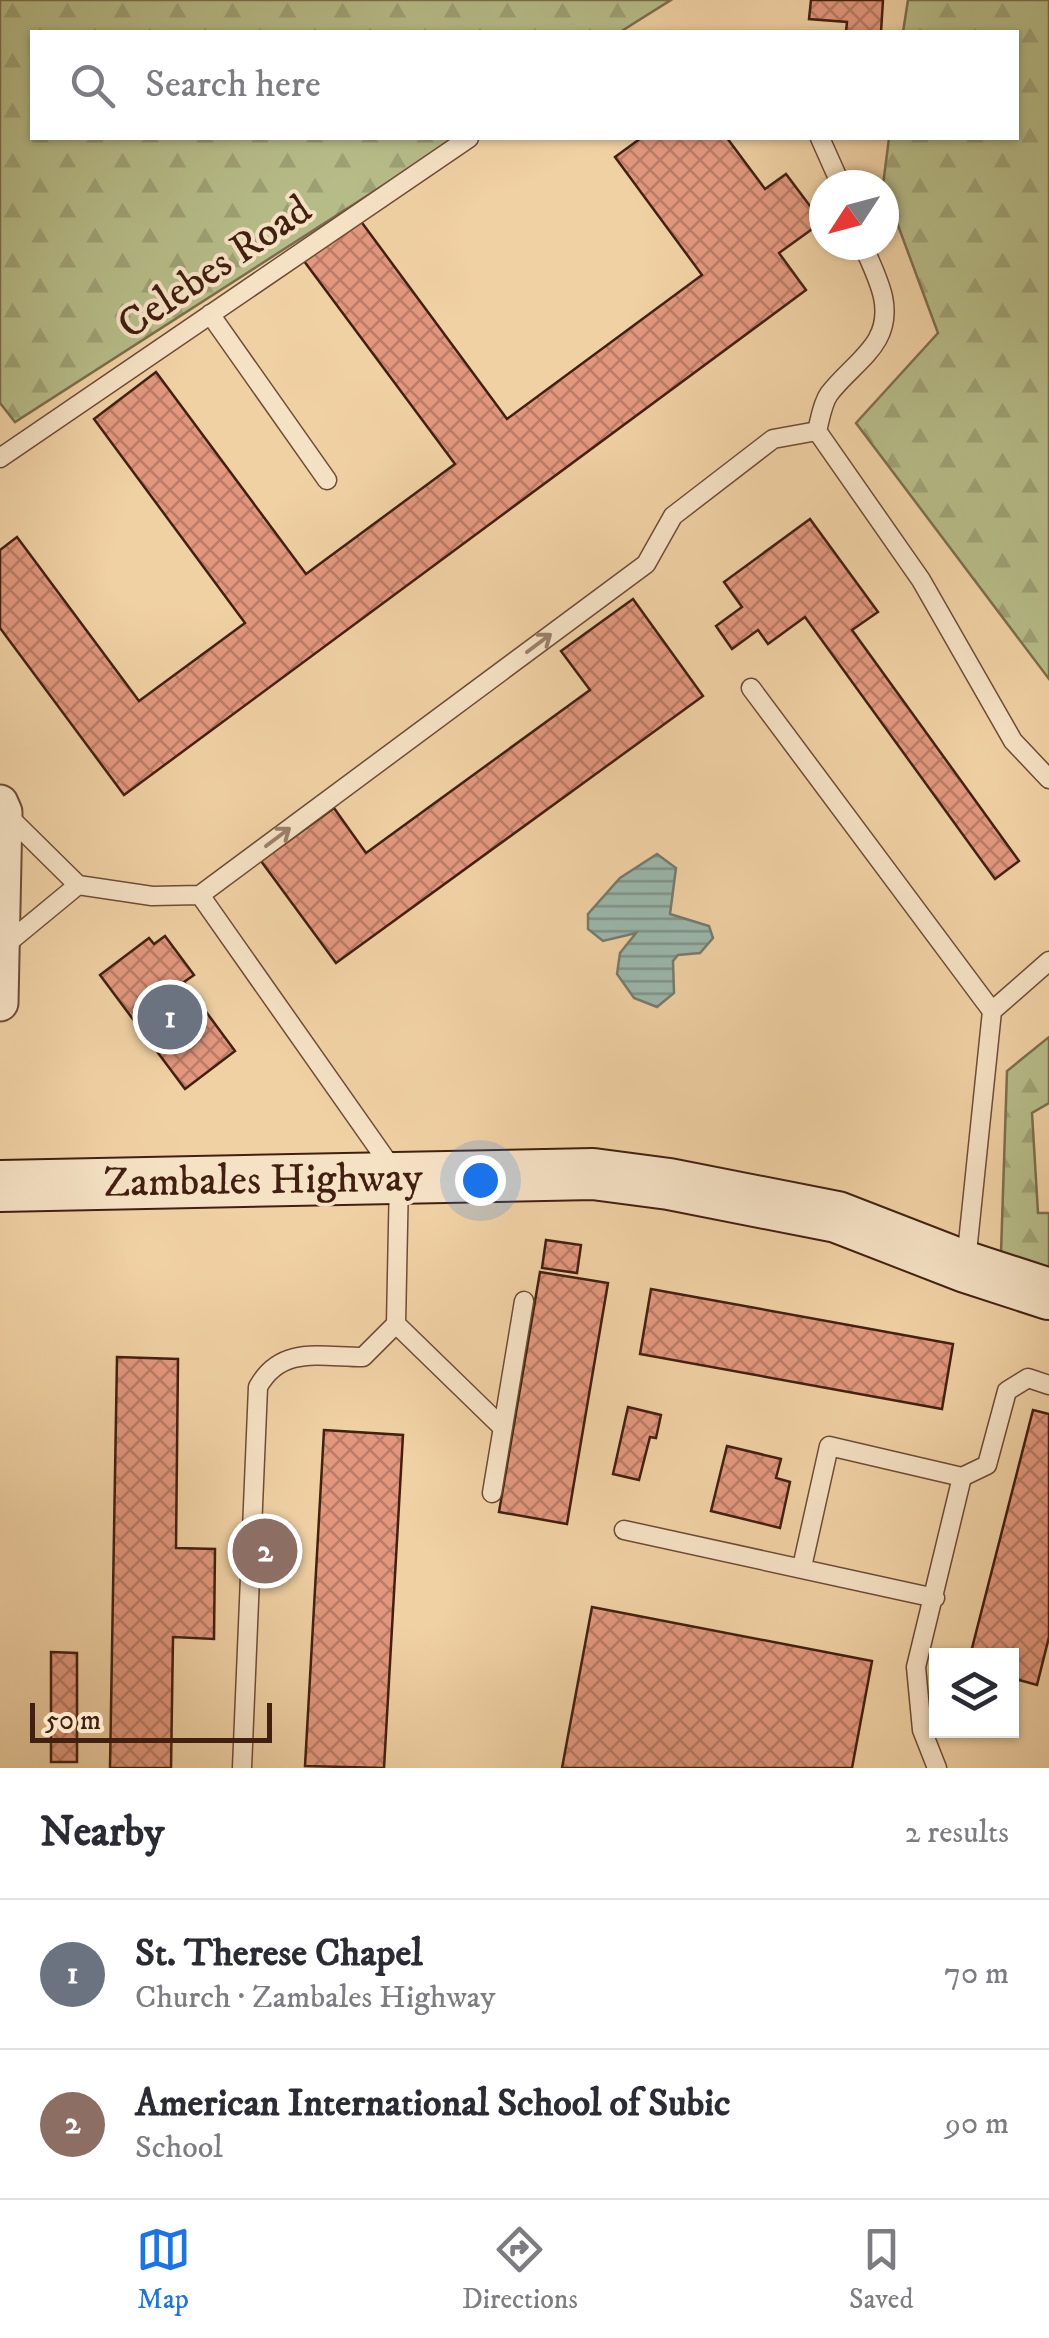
<!DOCTYPE html>
<meta charset="utf-8">
<style>
body{margin:0;font-family:"IM FELL DW Pica",serif;background:#f2f2f3;color:#2b2b33}
.controls{position:absolute;right:30px;bottom:30px;display:grid;overflow:hidden;border-radius:0px;box-shadow:0 2px 8px #0004}
.controls button{width:90px;height:90px;display:grid;place-items:center;padding:0;border:0;border-bottom:2px solid #e1e1e2;background:#fff;color:#2b2b33;font:50px sans-serif}
.compass{position:absolute;left:809px;top:170px;width:90px;height:90px;border-radius:50%;background:#fff;box-shadow:0 2px 8px #0004;rotate:234deg}
.scale{position:absolute;left:30px;bottom:25px;width:242px;box-sizing:border-box;padding-left:10px;border:5px solid #422011;border-top:0;font-size:28px;line-height:35px;white-space:nowrap;color:#422011;-webkit-text-stroke:8px #f5e1c4;paint-order:stroke}
.you{position:absolute;left:480px;top:1180px;width:35px;height:35px;margin:-25px;border:8px solid #fff;border-radius:50%;background:#1a73e8;box-shadow:0 0 0 15px #1a73e833}
.badge{display:grid;place-items:center;width:65px;height:65px;border-radius:50%;background:#1a73e8;color:#fff;font-size:32px;font-weight:700}
.pin{position:absolute;translate:-50% -50%;border:5px solid #fff;box-shadow:0 2px 10px #0006}
.list{margin:0;padding:0;list-style:none}
h2{display:flex;justify-content:space-between;align-items:center;height:130px;margin:0;padding:0 40px;font-size:42px}
h2 small{font-size:32px;font-weight:400;color:#7c7c81}
.list li{display:grid;grid-template-columns:65px 1fr auto;gap:30px;align-items:center;box-sizing:border-box;height:150px;padding:0 40px;border-top:2px solid #e1e1e2}
.list b{display:block;font-size:38px;white-space:nowrap}
.list p{margin:0;font-size:32px;white-space:nowrap;color:#7c7c81}
.list em{font-size:32px;font-style:normal;color:#7c7c81}
.icon{flex:none;width:55px;height:55px;fill:none;stroke:currentColor;stroke-width:2;stroke-linecap:round;stroke-linejoin:round}
.map{position:relative;flex:none;width:1049px;height:1768px;overflow:hidden}
.search{position:absolute;background:#fff;box-shadow:0 2px 8px #0004;left:30px;right:30px;top:30px;height:110px;display:flex;align-items:center;gap:25px;box-sizing:border-box;padding:0 35px;border-radius:0px;color:#7c7c81;font-size:38px}
.sheet{height:430px;background:#fff}
nav{display:flex;justify-content:space-around;align-items:center;box-sizing:border-box;height:140px;border-top:2px solid #e1e1e2;background:#fff;font-size:28px;color:#7c7c81}
nav a{display:grid;justify-items:center;gap:5px}
nav .on{color:#1a73e8}
.map>svg:first-child{display:block}
.forest{fill:url(#forest-firs);stroke:#7c6e4c;stroke-width:2.5}
.water{fill:url(#water-rules);stroke:#777b6d;stroke-width:2.5}
.building{fill:url(#building-cross-hatch);stroke:#422011;stroke-width:2.5}
.lines{fill:none;stroke-linecap:round;stroke-linejoin:round}
.service-casing{stroke:#6e4c36;stroke-width:21}
.minor-casing{stroke:#6e4c36;stroke-width:39}
.secondary-casing{stroke:#422011;stroke-width:54}
.service{stroke:#f5e1c4;stroke-width:18}
.minor{stroke:#f5e1c4;stroke-width:35}
.secondary{stroke:#f5e1c4;stroke-width:50}
.oneway{stroke:#9c806a}
.labels{text-anchor:middle;dominant-baseline:central;stroke-width:8;stroke-linejoin:round;paint-order:stroke}
.street-label{font-size:42px;fill:#422011;stroke:#f5e1c4}
</style>
<div class="map">
<svg width="1049" height="1768" viewBox="0 0 1049 1768">
<defs>
<pattern id="forest-firs" width="22" height="20" patternUnits="userSpaceOnUse" patternTransform="scale(2.5)"><rect width="22" height="20" fill="#b6bc88"/><path d="M5 1l3.5 6h-7zM16 11l3.5 6h-7z" fill="#9ea174"/></pattern>
<pattern id="water-rules" width="6" height="5" patternUnits="userSpaceOnUse" patternTransform="scale(2.5)"><rect width="6" height="5" fill="#9ab7ab"/><path d="M0 2.5h6" fill="none" stroke="#7f948a"/></pattern>
<pattern id="building-cross-hatch" width="8" height="8" patternUnits="userSpaceOnUse" patternTransform="scale(2.5)"><rect width="8" height="8" fill="#e3987e"/><path d="M0 0l8 8M0 8l8-8" fill="none" stroke="#ba7c66"/></pattern>
</defs>
<rect width="100%" height="100%" fill="#f0d1a4"/>
<filter id="stains"><feTurbulence type="fractalNoise" baseFrequency=".002" numOctaves="4"/><feColorMatrix values="0 0 0 0 .2 0 0 0 0 .09 0 0 0 0 .02 0 0 0 .5 -.17"/></filter>
<radialGradient id="worn" r=".72"><stop offset=".6" stop-color="#630" stop-opacity="0"/><stop offset="1" stop-color="#630" stop-opacity=".3"/></radialGradient>
<path class="forest" d="M0 0H671L620 32H32V138H457L15 422 0 403Z
M908 0H1049V679L856 423 938 333 883 185 889 138H1016V32H903Z
M1049 1037V1103L1032 1113 1038 1213H1049V1271L1001 1253 1007 1071Z"/>
<path class="water" d="M657 854 676 868 670 914 709 926 713 938 700 953 678 955 673 961 674 993 657 1007 634 998 617 974 620 953 636 933 603 941 588 929V914L620 878Z"/>
<path class="building" d="M811 0H883L881 32H846L847 22 809 19Z
M641 138H727L765 189 786 174 822 222 779 253 806 290 124 795 0 628V550L17 537 139 701 245 623 94 419 156 372 306 574 455 464 301 257 357 216 507 419 702 275 615 157Z
M810 519 878 612 852 630 1019 861 995 879 805 617 768 644 758 630 732 649 716 626 742 607 724 582Z
M633 599 703 696 336 963 261 861 334 808 366 853 590 690 561 651Z
M165 936 194 975 184 982 235 1051 185 1089 100 975 149 938 154 944Z
M546 1240 581 1245 577 1273 542 1268Z
M540 1272 608 1283 567 1524 499 1512Z
M651 1289 953 1344 942 1409 640 1354Z
M117 1357 178 1359 176 1548 215 1549 214 1639 173 1637 171 1768H110Z
M628 1407 661 1415 656 1438 650 1437 639 1480 613 1474Z
M1033 1410 1049 1414V1637L1037 1685 1012 1678V1656H970Z
M324 1430 403 1435 384 1768 305 1766Z
M727 1446 781 1459 776 1478 790 1482 780 1528 711 1511Z
M592 1607 872 1661 852 1768H562Z
M51 1652 77 1653V1762H51Z"/>
<g class="lines">
<defs>
<path id="service" d="M820 138 841 185
M210 314 327 480
M817 431 921 580 1013 741 1049 779
M817 431C820 420 822 404 829 394 854 361 893 345 883 297 879 279 870 262 863 245
M0 458 469 138
M751 688 992 1011 966 1262
M4 812 78 885
M200 895 399 1178 396 1324 363 1357C321 1357 281 1345 258 1387L242 1768
M4 946 78 885 152 896 200 895 646 564 673 516 773 439 817 431
M992 1011 1049 961
M396 1324 503 1428
M492 1493 524 1301
M624 1530 935 1598
M802 1567 829 1446 962 1477
M937 1768 922 1730 916 1667 962 1477 987 1465 1007 1391 1028 1378 1049 1385"/>
<path id="minor" d="M0 803 4 812 0 1003"/>
<path id="secondary" d="M0 1186 593 1174 669 1184 837 1217 966 1267 1049 1294"/>
</defs>
<use href="#service" class="service-casing"/>
<use href="#minor" class="minor-casing"/>
<use href="#secondary" class="secondary-casing"/>
<use href="#service" class="service"/>
<use href="#minor" class="minor"/>
<use href="#secondary" class="secondary"/>
</g>
<defs><path id="oneway-shaft" d="M-6 0H5M1.5-3L5.5 0L1.5 3" fill="none" stroke-width="1.6" stroke-linecap="round" stroke-linejoin="round" transform="scale(2.5)"/></defs>
<g class="oneway">
<use href="#oneway-shaft" transform="translate(539 643) rotate(-37)"/>
<use href="#oneway-shaft" transform="translate(278 837) rotate(-37)"/>
</g>
<g class="labels">
<g class="street-label">
<text transform="translate(215 268) rotate(-34)">Celebes Road</text>
<text transform="translate(263 1181) rotate(-1)">Zambales Highway</text>
</g>
</g>
<rect width="100%" height="100%" filter="url(#stains)"/>
<rect width="100%" height="100%" fill="url(#worn)"/>
</svg>
<div class="controls">
<button><svg class="icon" aria-label="layers" viewBox="0 0 24 24"><path d="M12 4l9 5-9 5-9-5zM3 14l9 5 9-5"/></svg></button>
</div>
<svg class="compass" viewBox="-18 -18 36 36"><path d="M0-13l5 13h-10z" fill="#e53935"/><path d="M0 13l5-13h-10z" fill="#7c7c81"/></svg>
<div class="scale">50 m</div>
<div class="you"></div>
<div class="pin badge" style="left:170px;top:1017px;background:#6b7280">1</div>
<div class="pin badge" style="left:265px;top:1551px;background:#8d6e63">2</div>
<div class="search"><svg class="icon" aria-label="search" viewBox="0 0 24 24"><circle cx="10" cy="10" r="6"/><path d="M15 15l6 6"/></svg>Search here</div>
</div>
<section class="sheet">
<h2>Nearby<small>2 results</small></h2>
<ul class="list">
<li><span class="badge" style="background:#6b7280">1</span><div><b>St. Therese Chapel</b><p>Church · Zambales Highway</p></div><em>70 m</em></li>
<li><span class="badge" style="background:#8d6e63">2</span><div><b>American International School of Subic</b><p>School</p></div><em>90 m</em></li>
</ul>
</section>
<nav>
<a class="on"><svg class="icon" aria-label="map" viewBox="0 0 24 24"><path d="M3 6l6-2 6 2 6-2v14l-6 2-6-2-6 2zM9 4v14M15 6v14"/></svg>Map</a>
<a><svg class="icon" aria-label="directions" viewBox="0 0 24 24"><path d="M12 3l9 9-9 9-9-9zM9 14v-3h6M13 9l2 2-2 2"/></svg>Directions</a>
<a><svg class="icon" aria-label="saved" viewBox="0 0 24 24"><path d="M7 4h10v16l-5-4-5 4z"/></svg>Saved</a>
</nav>
